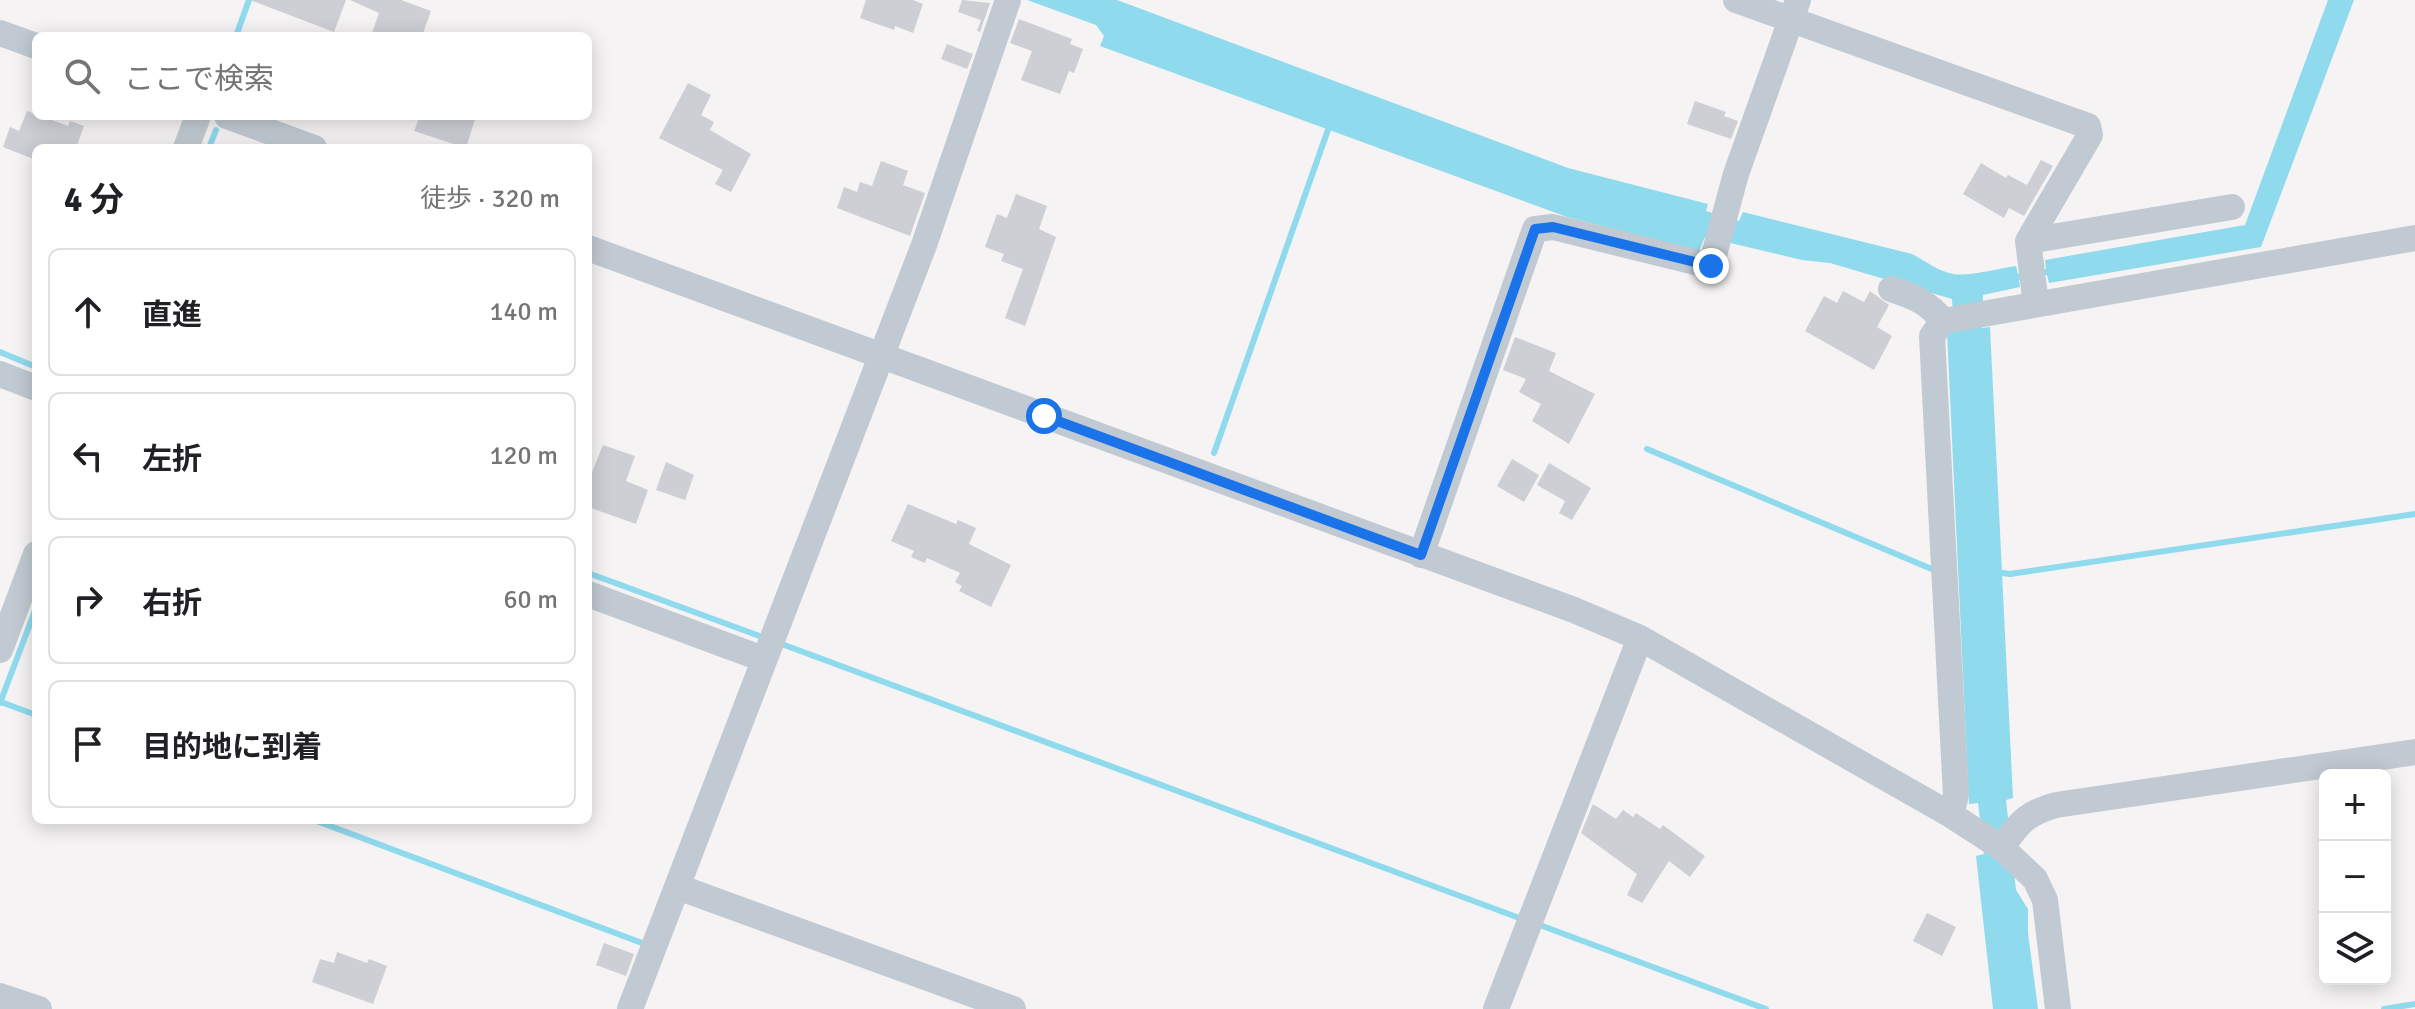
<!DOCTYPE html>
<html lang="ja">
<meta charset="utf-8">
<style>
body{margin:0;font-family:Signika,"Noto Sans JP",sans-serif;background:#f2f2f2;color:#202124}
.controls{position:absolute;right:24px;bottom:24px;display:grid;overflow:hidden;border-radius:12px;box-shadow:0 4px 20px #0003}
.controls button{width:72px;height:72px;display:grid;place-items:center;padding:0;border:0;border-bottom:2px solid #e0e0e0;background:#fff;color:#202124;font:40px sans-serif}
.stop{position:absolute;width:24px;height:24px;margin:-18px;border:6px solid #1a73e8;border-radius:50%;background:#fff}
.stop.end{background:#1a73e8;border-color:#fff;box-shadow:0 2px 8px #0008}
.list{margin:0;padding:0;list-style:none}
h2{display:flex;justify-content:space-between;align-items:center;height:104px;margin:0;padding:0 32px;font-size:34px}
h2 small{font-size:26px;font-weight:400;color:#757577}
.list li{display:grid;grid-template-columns:52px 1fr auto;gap:24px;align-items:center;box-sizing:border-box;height:128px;margin:0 16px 16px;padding:0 16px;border:2px solid #e0e0e0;border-radius:12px}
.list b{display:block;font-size:30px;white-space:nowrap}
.list em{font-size:26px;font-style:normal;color:#757577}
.icon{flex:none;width:44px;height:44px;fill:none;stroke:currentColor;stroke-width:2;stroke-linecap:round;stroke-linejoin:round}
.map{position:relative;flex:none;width:2415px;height:1009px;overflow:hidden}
.search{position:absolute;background:#fff;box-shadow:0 4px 20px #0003;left:32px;top:32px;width:560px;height:88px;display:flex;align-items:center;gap:20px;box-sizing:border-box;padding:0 28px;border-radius:12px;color:#757577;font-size:30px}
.panel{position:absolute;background:#fff;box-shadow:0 4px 20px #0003;left:32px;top:144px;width:560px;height:680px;border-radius:12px}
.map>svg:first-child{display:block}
.water{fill:#90daee}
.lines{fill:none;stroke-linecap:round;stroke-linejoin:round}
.stream{stroke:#90daee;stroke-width:6}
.building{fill:#cdcfd5}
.minor{stroke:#c1cad2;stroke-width:26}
.route{stroke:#1a73e8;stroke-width:10}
</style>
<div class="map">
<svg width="2415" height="1009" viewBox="0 0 2415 1009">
<rect width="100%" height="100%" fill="#f5f3f3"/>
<path class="water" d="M1027 0H1117L1568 168 1708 204 1706 211 1739 221 1743 212 1912 254C1926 261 1937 271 1953 274 1967 277 2001 268 2016 266L2018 274 2046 269 2045 260 2245 225 2328 0H2354L2261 247 2049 283 2047 275 2019 280 2020 287 1983 295 1982 328 1990 327 2013 798 2006 800 2016 890 2028 909V933L2038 1009H1993L1976 856 1984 854 1978 803 1969 804 1947 332H1954L1952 299 1830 263 1802 260 1705 237 1699 251 1567 217 1100 46 1104 36 1096 25Z"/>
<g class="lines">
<path class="stream" d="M236 36 249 0
M209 148 216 130
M0 352 36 367
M1647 449 1934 570
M1214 453 1330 124
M1996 572 2010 574 2415 514
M588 573 765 638
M779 643 1522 919
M1 702 36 715
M0 703 36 608
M314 820 642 943
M1537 924 1766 1009
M2384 1009 2415 1004"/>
</g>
<path class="building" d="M250 0H346L334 32Z
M350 0H401L431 11 422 36H371L379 13Z
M866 0H913L923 4 913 33 895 26 894 30 860 18Z
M962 0 990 3 980 32 977 31 981 20 958 12Z
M1019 19 1072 39 1070 44 1083 49 1074 73 1069 71 1060 94 1021 80 1032 51 1010 43Z
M947 44 973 54 967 69 941 59Z
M688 83 711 95 701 115 714 122 710 130 751 154 731 192 715 184 723 170 659 138Z
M1695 101 1726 112 1724 116 1738 121 1731 139 1687 124Z
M27 111 68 126 70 121 84 126 76 148H36V160L3 147 10 127 19 131Z
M420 116H476L466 148 414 131Z
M2041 160 2053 166 2024 216 2009 208 2004 218 1963 194 1981 163 2006 178 2008 175 2027 185Z
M881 161 908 171 903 185 925 193 910 236 837 208 844 187 857 192 860 182 872 186Z
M1016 194 1047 206 1039 229 1056 237 1025 326 1005 318 1023 269 1001 261 1004 254 985 247 997 214 1007 218Z
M1843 291 1864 302 1870 291 1889 305 1877 327 1892 336 1874 370 1805 331 1824 296 1837 303Z
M1515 337 1556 353 1549 371 1595 394 1569 444 1532 421 1541 404 1519 392 1526 379 1503 370Z
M603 445 635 456 626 481 648 490 636 524 588 507V482Z
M1512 459 1539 475 1524 502 1497 486Z
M666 462 694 475 685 500 656 490Z
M1549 463 1591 488 1572 520 1559 513 1565 501 1537 485Z
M908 504 956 524 958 520 976 528 969 544 1011 565 991 607 959 591 962 586 955 582 960 573 927 558 925 563 911 557 914 551 891 541Z
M1593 804 1616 819 1623 810 1633 817 1636 813 1660 829 1663 825 1705 856 1690 877 1669 861 1642 903 1627 895 1637 874 1581 833Z
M1927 913 1956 927 1942 956 1913 941Z
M604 943 634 954 626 976 596 965Z
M337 952 367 963 369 959 387 966 373 1004 312 982 320 959 334 963Z"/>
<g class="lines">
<path class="minor" d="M1736 0 2088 126 2090 135 2028 241 2036 304
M0 33 36 46
M227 116 314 148
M186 148 198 116
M2028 241 2232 207
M588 248 1574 610 1640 638 1951 815 2002 848 2035 879 2045 900 2058 1009
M1891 289C1913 296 1928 302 1943 321
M0 374 36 388
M1421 555 1535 229 1553 227 1711 266 1736 174 1798 0
M588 594 763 659
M0 650 36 554
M1951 815 1956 795 1932 336 1943 321 2415 238
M2002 848C2018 823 2027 813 2056 805L2415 752
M678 887 1013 1009
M0 996 39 1009
M630 1009 924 245 1008 0
M1496 1009 1640 638"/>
</g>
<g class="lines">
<path class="route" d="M1044 416 1421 555 1535 229 1553 227 1711 266"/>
</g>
</svg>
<div class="controls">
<button>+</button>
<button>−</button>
<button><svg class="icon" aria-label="layers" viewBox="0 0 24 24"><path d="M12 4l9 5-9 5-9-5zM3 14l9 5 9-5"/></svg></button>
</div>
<div class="stop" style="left:1044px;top:416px"></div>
<div class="stop end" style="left:1711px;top:266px"></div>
<div class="search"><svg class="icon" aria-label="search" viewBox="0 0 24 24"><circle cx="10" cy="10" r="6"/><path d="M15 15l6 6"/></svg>ここで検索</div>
<section class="panel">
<h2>4 分<small>徒歩 · 320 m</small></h2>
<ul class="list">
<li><svg class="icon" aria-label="ahead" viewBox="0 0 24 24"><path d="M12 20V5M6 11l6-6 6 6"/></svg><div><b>直進</b></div><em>140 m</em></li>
<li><svg class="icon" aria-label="left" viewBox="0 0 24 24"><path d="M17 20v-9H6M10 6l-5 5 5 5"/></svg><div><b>左折</b></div><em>120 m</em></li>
<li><svg class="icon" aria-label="right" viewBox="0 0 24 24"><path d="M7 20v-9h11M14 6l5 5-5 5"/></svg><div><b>右折</b></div><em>60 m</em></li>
<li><svg class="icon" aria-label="arrive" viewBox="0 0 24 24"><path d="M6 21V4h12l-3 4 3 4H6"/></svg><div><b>目的地に到着</b></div></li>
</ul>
</section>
</div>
